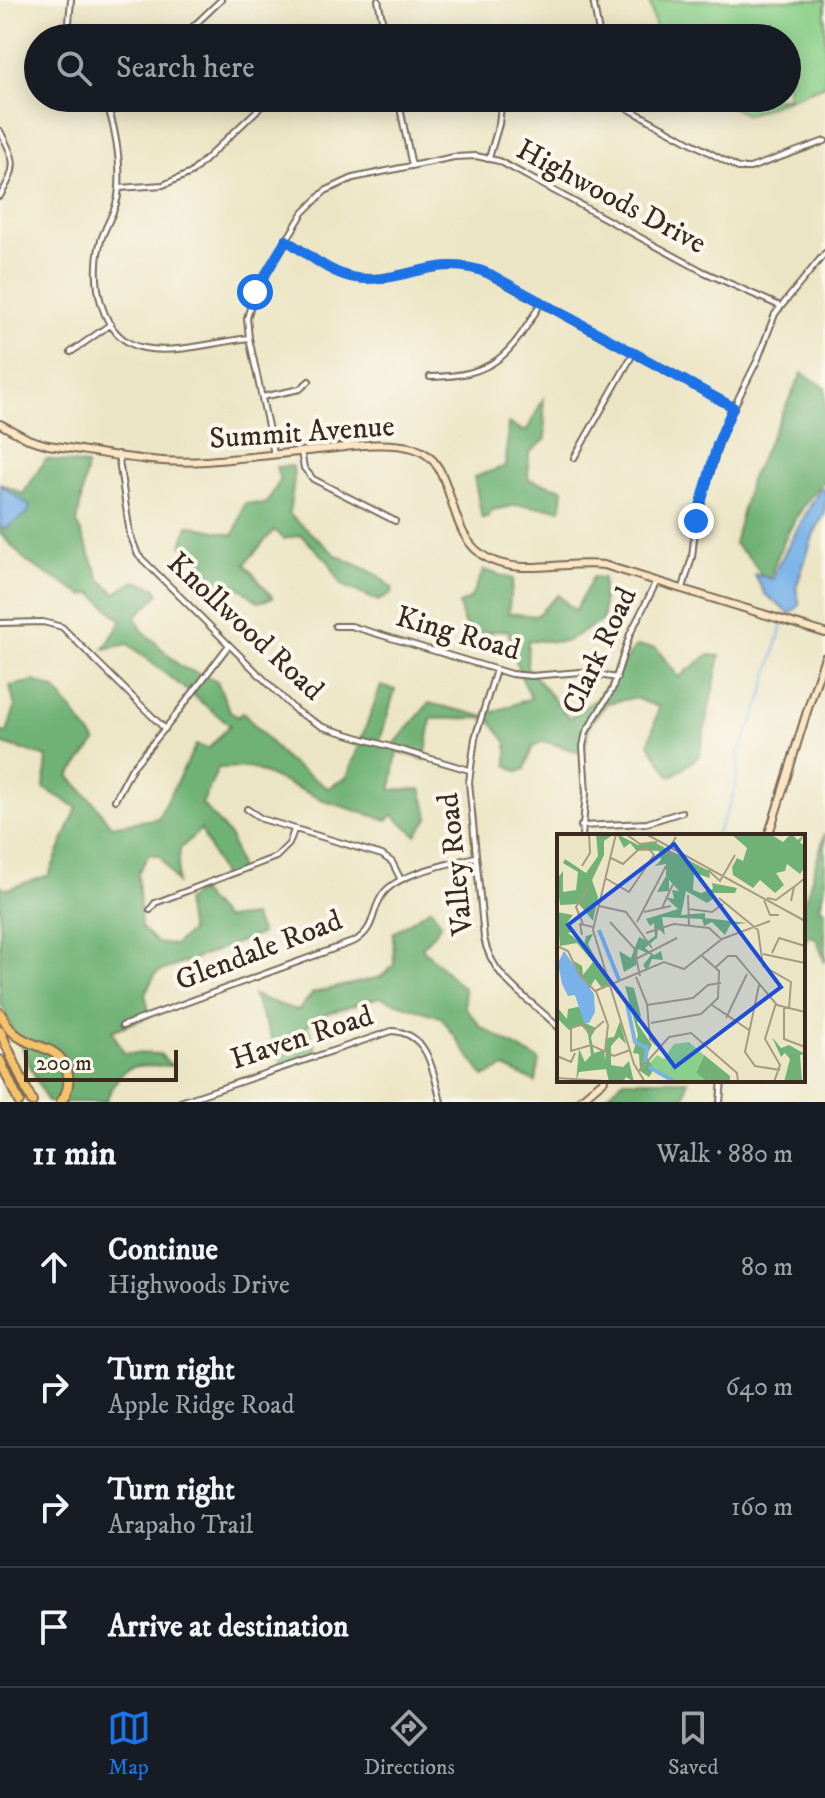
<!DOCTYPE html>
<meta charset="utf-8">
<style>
body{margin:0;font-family:"IM FELL DW Pica",serif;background:#242831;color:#f1f3f6}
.scale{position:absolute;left:24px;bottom:20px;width:154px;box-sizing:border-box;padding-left:8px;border:4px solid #3b2a1e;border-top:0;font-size:22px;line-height:28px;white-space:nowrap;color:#3b2a1e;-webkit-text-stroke:6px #fbf7ec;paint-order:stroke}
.stop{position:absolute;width:24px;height:24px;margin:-18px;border:6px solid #1a73e8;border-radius:50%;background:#fff}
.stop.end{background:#1a73e8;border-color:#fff;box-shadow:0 2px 8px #0008}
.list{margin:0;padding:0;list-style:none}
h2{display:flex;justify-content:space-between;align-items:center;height:104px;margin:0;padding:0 32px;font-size:34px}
h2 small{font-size:26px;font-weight:400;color:#9ea1a6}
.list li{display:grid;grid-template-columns:52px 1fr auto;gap:24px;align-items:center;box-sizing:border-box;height:120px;padding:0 32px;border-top:2px solid #363941}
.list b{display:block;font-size:30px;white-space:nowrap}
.list p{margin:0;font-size:26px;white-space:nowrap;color:#9ea1a6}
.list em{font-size:26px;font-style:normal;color:#9ea1a6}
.icon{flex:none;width:44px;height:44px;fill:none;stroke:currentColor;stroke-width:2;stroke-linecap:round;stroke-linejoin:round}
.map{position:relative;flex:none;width:825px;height:1102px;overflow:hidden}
.search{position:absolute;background:#171b24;box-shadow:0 4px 20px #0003;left:24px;right:24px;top:24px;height:88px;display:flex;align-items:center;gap:20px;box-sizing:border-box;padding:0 28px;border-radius:44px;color:#9ea1a6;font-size:30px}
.sheet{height:584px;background:#171b24}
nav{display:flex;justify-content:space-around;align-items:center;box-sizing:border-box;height:112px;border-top:2px solid #363941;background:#171b24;font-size:22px;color:#9ea1a6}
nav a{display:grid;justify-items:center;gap:4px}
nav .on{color:#1a73e8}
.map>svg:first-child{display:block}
.green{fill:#8bd08a;stroke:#637d54;stroke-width:2}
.forest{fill:#70b276;stroke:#566e4a;stroke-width:2}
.water{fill:#78b2e9;stroke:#5a6e84;stroke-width:2}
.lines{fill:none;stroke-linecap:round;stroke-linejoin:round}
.stream{stroke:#78b2e9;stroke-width:2}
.street-casing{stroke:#796b58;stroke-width:8}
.secondary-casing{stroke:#796b58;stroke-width:10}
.highway-casing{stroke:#796b58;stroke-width:12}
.street{stroke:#fff;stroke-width:4}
.secondary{stroke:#fbe6c4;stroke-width:6}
.highway{stroke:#f5c16b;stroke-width:8}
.route{stroke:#1a73e8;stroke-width:10}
.labels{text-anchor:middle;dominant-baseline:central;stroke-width:8;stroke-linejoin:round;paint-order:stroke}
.street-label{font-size:30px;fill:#3b2a1e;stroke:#fbf7ec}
.inset-river{fill:none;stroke:#78b2e9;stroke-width:4}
.inset-road{fill:none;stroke:#a59a82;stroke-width:2}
.view{fill:#1d4ed8;fill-opacity:0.15;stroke:#1d4ed8;stroke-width:4}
.inset-edge{fill:none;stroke:#3b2a1e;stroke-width:4}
</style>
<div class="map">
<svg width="825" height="1102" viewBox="0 0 825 1102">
<rect width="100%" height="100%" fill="#fbf7ec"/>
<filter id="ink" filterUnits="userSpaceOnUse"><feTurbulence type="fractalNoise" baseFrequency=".0125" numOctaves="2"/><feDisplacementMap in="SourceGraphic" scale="16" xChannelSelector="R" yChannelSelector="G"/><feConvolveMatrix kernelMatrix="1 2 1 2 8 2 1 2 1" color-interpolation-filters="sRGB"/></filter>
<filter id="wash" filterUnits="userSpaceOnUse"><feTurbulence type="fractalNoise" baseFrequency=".006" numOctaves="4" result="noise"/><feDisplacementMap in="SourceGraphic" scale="32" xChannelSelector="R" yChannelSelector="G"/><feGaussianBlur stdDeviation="1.8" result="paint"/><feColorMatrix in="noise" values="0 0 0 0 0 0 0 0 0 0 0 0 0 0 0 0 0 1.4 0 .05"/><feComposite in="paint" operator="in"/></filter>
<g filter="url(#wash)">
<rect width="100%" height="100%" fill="#ece5c5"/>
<path class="green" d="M649 0H825V85L746 115 717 98H787V38H658Z"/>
<path class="forest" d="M802 373 825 387V480C797 508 778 548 768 586L751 559 734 544 750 480Z
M543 399 546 439 529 453 528 479 563 489 561 509 517 505 492 510 488 517 482 518 474 477 506 466 508 423 526 432Z
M46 459 87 465 77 523 100 579 115 593 135 581 155 587 159 594 135 617 142 630 181 667 217 681 229 710 238 717 243 712 285 759 328 788 347 777 381 686 395 690 379 744 391 748 429 703 483 716 531 698 519 672 508 630 478 633 464 624 459 604 470 599 484 570 513 579 508 613 536 616 558 595 575 611 593 577 603 578V620L565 642 528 640 527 667 569 718 598 698 636 646 656 648 679 677 708 655 720 656 699 756 671 777 649 744 659 707 634 698 607 703 590 723 583 753 543 741 532 748 525 769 518 772 507 765V743L489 718 431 719 425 760 397 751 391 790 421 789 429 817 416 835 393 815 387 820 328 802 250 767 218 768 202 804 230 836 241 873 223 878 201 829 180 849 177 883 160 856 149 854 138 873 141 927 157 943 174 945 190 932 185 901 199 891 224 919 253 916 261 934 156 973 145 993 150 1016 112 1031 124 1053 160 1054 172 1066C128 1065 125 1061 105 1102H47L0 1002V885L7 889 49 875 77 808 44 788 47 757 0 743V731L7 733 15 707 10 686 35 681 55 689 96 742 69 776 95 804 111 826 158 818 196 745 208 749 230 725 128 644 104 649 122 621 92 593 84 596 27 562 0 533V483L23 494Z
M293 466 294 480 289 514 336 555 376 574 393 589 390 595 378 601 341 585 329 562 301 535 284 539 274 530 245 564 273 598 259 602 236 585 227 592 201 574 204 563 182 546 188 525 234 535 245 503 266 504 280 480 276 467Z
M825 833V886L820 907 825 910V963L817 939 809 935 803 944V908Z
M431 908 441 924 422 948 464 989 465 1007 481 1027 539 1060 536 1082 504 1067 484 1077 441 1017 379 997 316 1017 307 1026 319 1056 284 1067 253 995 298 1011 313 993 381 977 394 965 393 933Z
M624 1080H688L684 1102H598Z"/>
<path class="water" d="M0 484 30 506 28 513 5 529 0 527Z
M820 488 825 489V513L814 533 796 588 800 605 790 614 765 594 754 574 773 579 778 565Z"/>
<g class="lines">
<path class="stream" d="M715 836C729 811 741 780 738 751L745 740 761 701 783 622"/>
</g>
</g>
<g filter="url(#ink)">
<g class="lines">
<defs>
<path id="street" d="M71 0 69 22 73 38
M378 0 386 38
M593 0 600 38
M491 31 493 38
M181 38 221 0
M104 98C115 122 121 162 119 188 118 208 107 222 101 240 90 277 99 340 144 348 174 354 217 342 248 338
M398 98 412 166
M616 98 627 108 738 168H750L825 141
M0 131C16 162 18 166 0 196
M489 158 499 124 502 98
M119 188 163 185 191 173 270 98
M286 240C306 253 328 272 351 277 393 286 432 256 480 270L733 407
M71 352 111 324
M430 377C495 376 510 355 541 303
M262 397 300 389 309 381
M301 452 304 468 313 479 395 521
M118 454 130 534 138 555 296 711 323 727 469 770
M274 454 249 338 247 318 255 292 303 213 325 191 353 178 454 157 476 156 499 161 704 272 780 306
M574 458 633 354
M683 588 692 557 696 521 723 429 758 359 775 314 825 253
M0 623 43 622 62 627 165 729
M335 626H351L511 674 531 676 581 672 617 678
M496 670 475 738 469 782 484 938C492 980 531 999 559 1028
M115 800 132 768 172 720 229 645
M247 809 262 819 382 855 392 862 401 880
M581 826 647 823 682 812
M582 836 586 793 583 746 586 732 612 690 630 634 656 583
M150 910 155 903 276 857 289 844 294 830
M122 1026 355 941C377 927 370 912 383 894 397 873 451 864 475 857
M180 1102 392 1031C430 1033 433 1073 441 1102
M720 1102 722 1080"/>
<path id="secondary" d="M0 424 28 439 48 445C99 452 153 465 206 461 246 458 287 453 327 449 354 446 386 441 413 448 461 462 441 535 489 559 523 576 567 560 604 565L825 633
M768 836C788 777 804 716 825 657
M578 1102 604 1080"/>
<path id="highway" d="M0 1013C6 1023 11 1033 21 1038 30 1044 42 1046 51 1051 71 1062 73 1085 61 1102
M0 1031 32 1102
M0 1060 19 1102"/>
</defs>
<use href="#street" class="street-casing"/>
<use href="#secondary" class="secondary-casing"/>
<use href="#highway" class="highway-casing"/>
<use href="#street" class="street"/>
<use href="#secondary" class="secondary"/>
<use href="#highway" class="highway"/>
</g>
</g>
<g class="lines" filter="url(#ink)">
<path class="route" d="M255 292 286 240C308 254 330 274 356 278 404 285 438 251 490 274L733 407 717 445 696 521"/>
</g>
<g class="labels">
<g class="street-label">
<text transform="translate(611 197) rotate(28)">Highwoods Drive</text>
<text transform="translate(302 433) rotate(-4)">Summit Avenue</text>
<text transform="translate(245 627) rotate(43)">Knollwood Road</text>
<text transform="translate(458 634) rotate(16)">King Road</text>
<text transform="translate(600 651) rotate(-65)">Clark Road</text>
<text transform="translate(456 864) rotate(-96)">Valley Road</text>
<text transform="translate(259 951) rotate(-21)">Glendale Road</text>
<text transform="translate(302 1038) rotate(-18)">Haven Road</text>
</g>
</g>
<g transform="translate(557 834)">
<rect width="248" height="248" fill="#ece5c5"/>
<path d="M132 208 147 221 139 237 150 248H119L91 231 100 221 107 225 117 210Z" fill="#8bd08a"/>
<path d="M39 0H57L47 7V21L35 46 41 63 36 87 22 70 3 71 0 45 6 37V58L19 56 21 38 6 29 8 25 29 39 41 22ZM60 0 81 11 97 8 152 37 153 44 137 39 136 56 144 59 156 55 155 49 180 54 178 59H152L156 65 150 69 129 57 124 81 148 79V84L190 89 173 91 168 101 155 88 147 92 145 85 105 83 108 101 101 94 100 104 88 114 97 121 104 117 106 126 95 125 90 137 86 131 94 121 81 115 79 131 67 138 62 117 74 124 82 103 91 107 98 102 97 89 93 92 89 85 121 75 108 63 117 65 115 56 122 57 112 46V57L100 58 109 42V30L98 32 104 26 102 17 79 16 73 9 67 14ZM174 0H213L226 8 234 0 241 6 247 0 243 9 248 11V33L243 40 230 30 228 37 219 39 227 51 218 59 203 46 196 54 176 41 175 33 180 24 186 27 190 14ZM0 78 16 81 10 89 18 97 11 99 27 111 29 102 36 100 31 110 53 151 45 154 38 145 32 155 21 143 17 127 25 132 26 141 36 128 20 109 3 112ZM68 152 77 154 84 182 80 189 95 211 89 222 97 235 92 243 83 237 82 220 76 219 81 201ZM25 172 28 189 39 194 34 203 37 219 47 216 48 227 50 204 57 203 63 187 69 210 62 203 54 212V231L66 233 72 227 77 248 69 243 66 248H52L49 235 22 238 19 248 22 215 28 228 34 221 31 200 25 191 12 196 0 184V173L10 185 11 175ZM215 203 224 214 232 211 248 220 243 221 245 248H227L233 225 228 219 224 223ZM147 221 173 242V248H150L139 238Z" fill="#70b276"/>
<path d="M7 117 37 160 38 178 32 189H27L18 161 11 162 5 150 1 129Z" fill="#78b2e9"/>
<path class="inset-river" d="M42 96 62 146M70 170 78 208 90 214 88 228M92 233 118 248"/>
<path class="inset-road" d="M59 0 36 96 77 230 88 248M69 0 83 10 100 8M89 0 248 87M119 3 109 19 126 22M25 32 33 19 32 0M151 36 163 47 178 21M48 44 72 58 97 21 92 15 81 16 66 30 54 24M131 61 132 92M162 64 201 96 206 132 234 148 232 174M210 64 219 66 238 52M207 66 213 81H222M234 67 237 53 248 44M42 72 69 78 95 114M105 74 116 50M132 75 155 78 166 70M87 78 114 72M53 88 77 114 83 142M80 88 109 32M26 90 19 73 32 53M89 99 117 90 152 94 164 105M25 101 23 90 36 93M0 112 11 117 22 140 38 157 107 128 127 135 165 105 213 87M215 119 222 104 248 112M206 120 248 129M79 125 120 104M159 133 171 122H179L220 171 248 178M79 143 90 170 93 205 104 215M202 151 188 218 198 232 223 236M39 157 51 191 48 217M90 171 136 164 151 151 164 149M155 171 192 196M227 173V205L248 213M169 184 190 140M47 187 33 199 25 191 14 193V217L34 211 57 222 73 216M94 189 144 180 161 164 162 137 144 121M0 222 14 228 18 219M81 238 112 203 134 199 180 239 181 248M0 244 63 248M217 248 223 231 208 205 219 169"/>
<path class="view" d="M117 10 224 153 118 233 11 91Z"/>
<rect width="248" height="248" class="inset-edge"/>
</g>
</svg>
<div class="scale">200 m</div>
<div class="stop" style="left:255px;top:292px"></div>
<div class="stop end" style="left:696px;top:521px"></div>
<div class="search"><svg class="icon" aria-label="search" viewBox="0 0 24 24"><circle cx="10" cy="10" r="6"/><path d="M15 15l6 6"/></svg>Search here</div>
</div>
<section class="sheet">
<h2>11 min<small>Walk · 880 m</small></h2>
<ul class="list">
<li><svg class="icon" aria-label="ahead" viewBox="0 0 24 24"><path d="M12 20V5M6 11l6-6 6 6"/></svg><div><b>Continue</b><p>Highwoods Drive</p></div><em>80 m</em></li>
<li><svg class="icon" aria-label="right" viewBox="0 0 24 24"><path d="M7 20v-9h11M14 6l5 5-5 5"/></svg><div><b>Turn right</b><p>Apple Ridge Road</p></div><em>640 m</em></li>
<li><svg class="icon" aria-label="right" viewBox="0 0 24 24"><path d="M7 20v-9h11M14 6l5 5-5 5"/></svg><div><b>Turn right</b><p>Arapaho Trail</p></div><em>160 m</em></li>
<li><svg class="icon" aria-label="arrive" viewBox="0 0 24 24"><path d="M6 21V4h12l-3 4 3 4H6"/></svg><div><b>Arrive at destination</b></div></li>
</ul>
</section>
<nav>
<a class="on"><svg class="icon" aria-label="map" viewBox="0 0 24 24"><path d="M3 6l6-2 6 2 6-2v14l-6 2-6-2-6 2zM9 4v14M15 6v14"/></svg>Map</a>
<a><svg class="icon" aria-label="directions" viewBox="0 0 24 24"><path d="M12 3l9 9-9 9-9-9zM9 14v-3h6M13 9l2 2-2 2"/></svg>Directions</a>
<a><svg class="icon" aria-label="saved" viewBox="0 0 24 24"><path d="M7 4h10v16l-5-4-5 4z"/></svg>Saved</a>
</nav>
